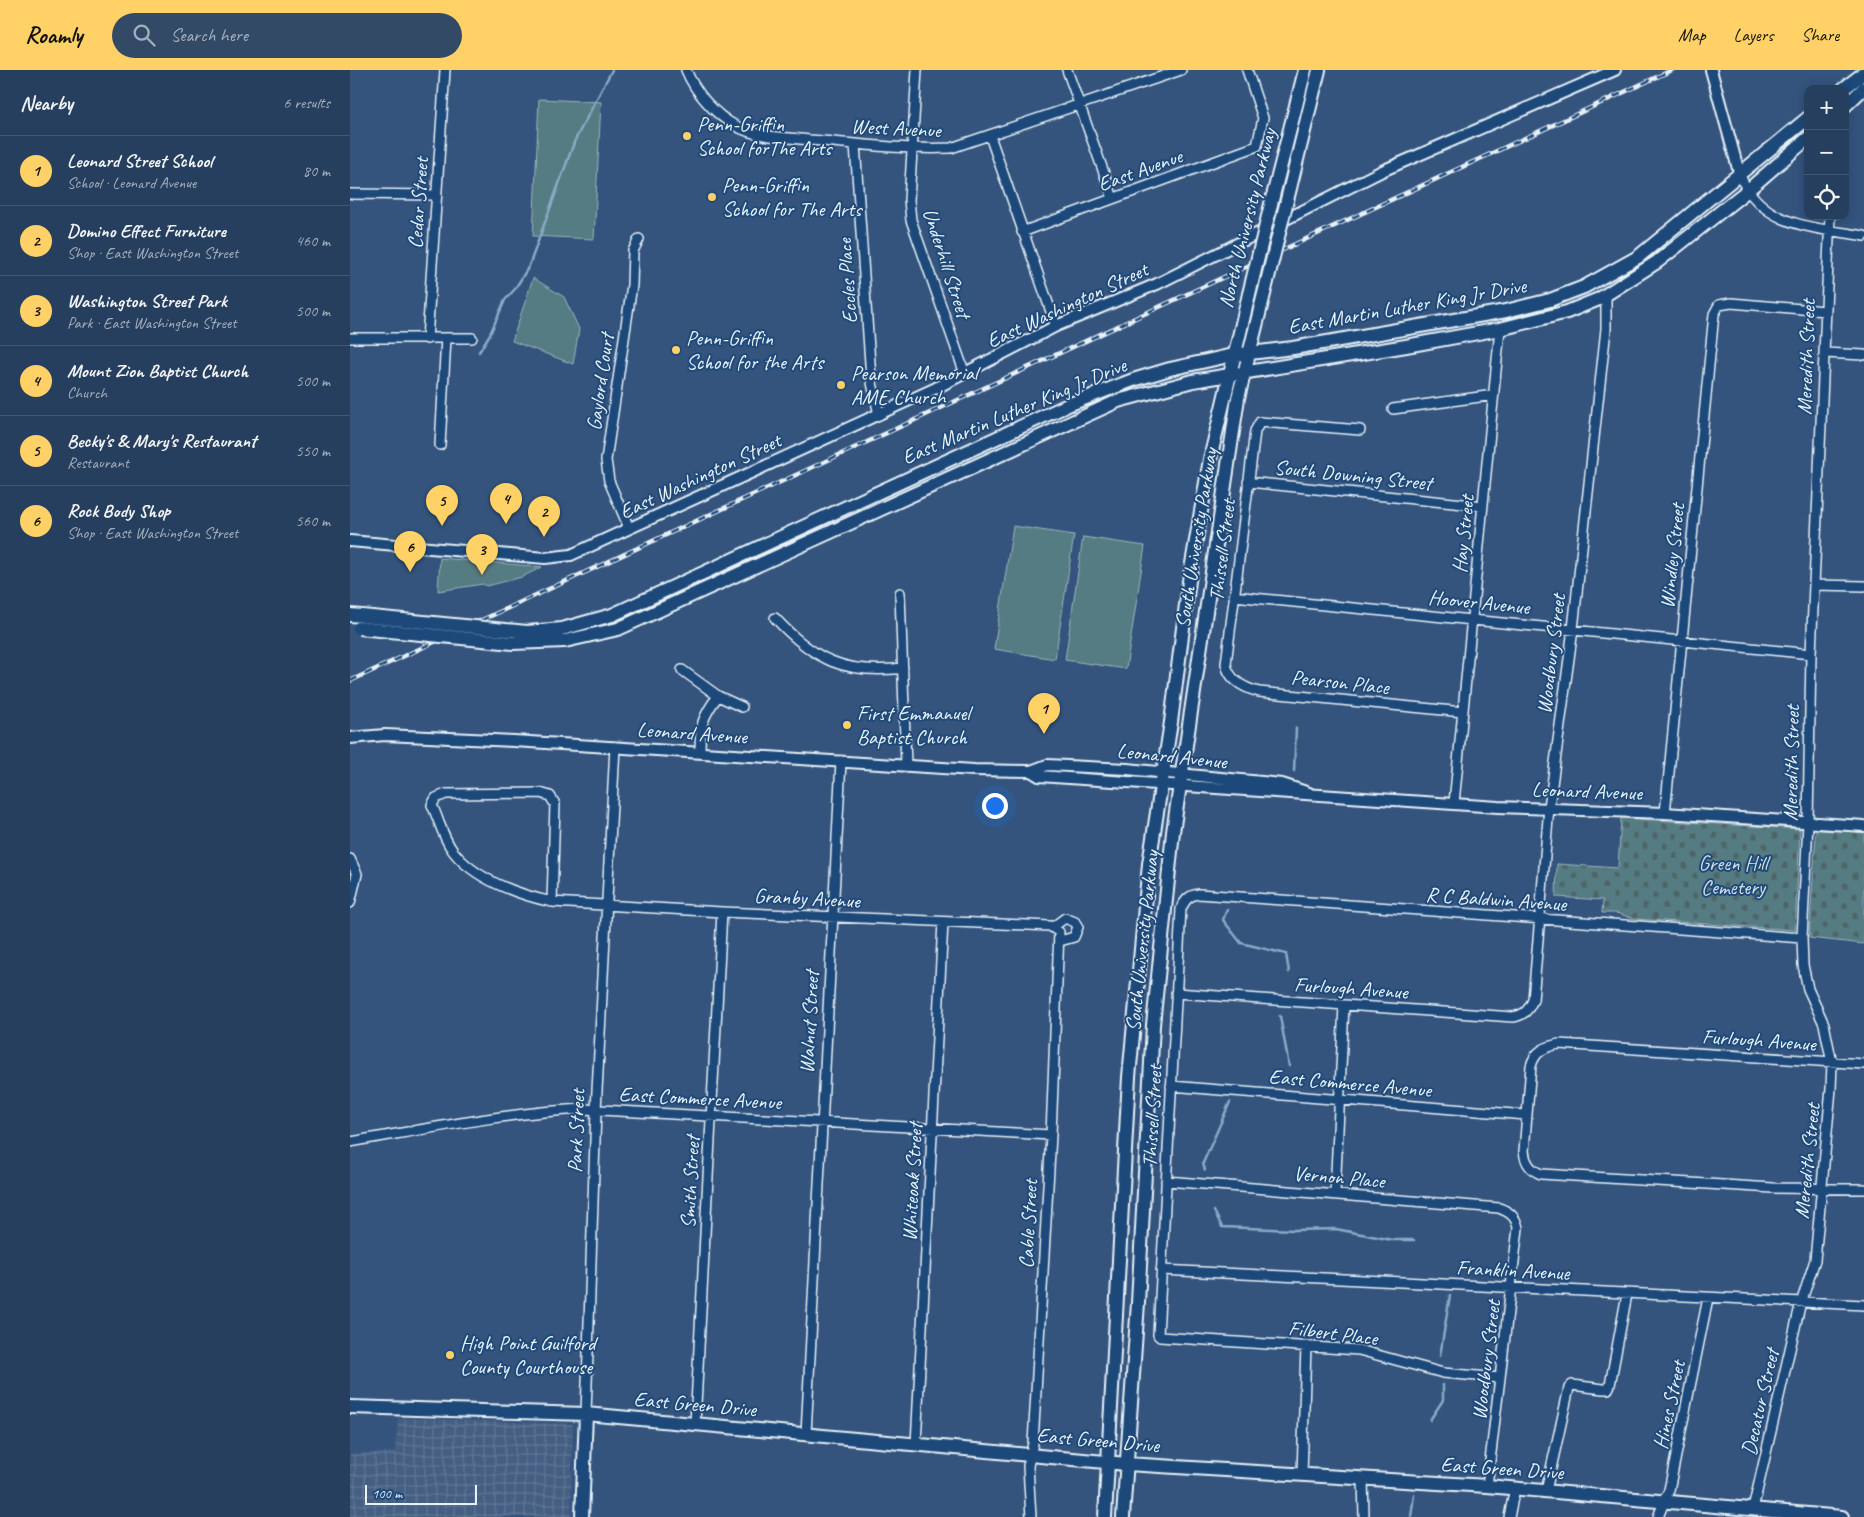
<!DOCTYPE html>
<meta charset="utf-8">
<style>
body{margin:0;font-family:Caveat,sans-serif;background:#334a67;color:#f1f3f6}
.controls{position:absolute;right:15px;top:15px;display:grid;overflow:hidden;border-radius:10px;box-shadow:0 2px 12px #0003}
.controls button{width:45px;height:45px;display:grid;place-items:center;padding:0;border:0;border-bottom:1px solid #435873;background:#273f5e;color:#f1f3f6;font:25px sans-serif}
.scale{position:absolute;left:15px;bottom:12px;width:112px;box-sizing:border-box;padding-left:5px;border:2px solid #e8f1f8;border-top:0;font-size:14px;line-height:18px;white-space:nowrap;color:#e8f1f8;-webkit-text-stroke:4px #1f4a7a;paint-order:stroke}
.you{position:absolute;left:644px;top:735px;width:18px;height:18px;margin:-12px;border:4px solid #fff;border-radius:50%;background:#1a73e8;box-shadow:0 0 0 8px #1a73e833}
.badge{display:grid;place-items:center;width:32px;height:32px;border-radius:50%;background:#ffd166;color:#111;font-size:16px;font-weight:700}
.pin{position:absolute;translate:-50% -41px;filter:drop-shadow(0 1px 2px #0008)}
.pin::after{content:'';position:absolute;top:26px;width:18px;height:15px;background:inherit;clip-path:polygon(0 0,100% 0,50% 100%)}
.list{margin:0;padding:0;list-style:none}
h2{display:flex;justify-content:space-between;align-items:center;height:65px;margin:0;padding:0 20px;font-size:21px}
h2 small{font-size:16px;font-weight:400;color:#a4afbc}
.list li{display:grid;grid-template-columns:32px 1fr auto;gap:15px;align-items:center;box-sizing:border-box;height:70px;padding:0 20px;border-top:1px solid #435873}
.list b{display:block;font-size:19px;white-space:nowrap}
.list p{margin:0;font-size:16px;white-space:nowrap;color:#a4afbc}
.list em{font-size:16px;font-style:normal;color:#a4afbc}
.icon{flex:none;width:28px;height:28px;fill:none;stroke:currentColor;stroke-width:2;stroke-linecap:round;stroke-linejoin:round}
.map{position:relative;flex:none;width:1514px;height:1447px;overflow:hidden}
header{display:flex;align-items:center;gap:30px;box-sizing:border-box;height:70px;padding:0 25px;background:#ffd166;color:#111}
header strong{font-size:24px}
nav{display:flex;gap:28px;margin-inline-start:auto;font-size:18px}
.search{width:350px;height:45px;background:#334a67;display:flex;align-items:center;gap:12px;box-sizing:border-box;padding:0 18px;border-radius:28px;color:#a4afbc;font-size:19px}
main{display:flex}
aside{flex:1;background:#273f5e}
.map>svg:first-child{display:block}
.industrial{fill:url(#industrial-grid)}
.cemetery{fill:url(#cemetery-stones);stroke:#9eb6bd}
.park{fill:#557c82;stroke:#9eb6bd}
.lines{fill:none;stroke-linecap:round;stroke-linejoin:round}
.stream{stroke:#89abc7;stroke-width:2.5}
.minor-casing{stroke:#e8f1f8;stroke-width:12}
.tertiary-casing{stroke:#e8f1f8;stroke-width:14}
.secondary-casing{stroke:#e8f1f8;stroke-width:16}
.minor{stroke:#1f4a7a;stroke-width:9}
.tertiary{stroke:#1f4a7a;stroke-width:10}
.secondary{stroke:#1f4a7a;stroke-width:12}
.rail-casing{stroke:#e8f1f8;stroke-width:4.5}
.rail{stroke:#1f4a7a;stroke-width:2.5;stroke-dasharray:8;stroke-linecap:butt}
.secondary-bridge-casing{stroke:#e8f1f8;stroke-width:16;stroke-linecap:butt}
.secondary-bridge{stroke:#1f4a7a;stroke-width:12}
.poi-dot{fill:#ffd166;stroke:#1f4a7a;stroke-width:2}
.labels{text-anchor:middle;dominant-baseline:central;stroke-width:4;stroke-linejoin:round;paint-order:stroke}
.poi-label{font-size:21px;fill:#e8f1f8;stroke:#1f4a7a;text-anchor:start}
.street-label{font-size:21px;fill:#e8f1f8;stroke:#1f4a7a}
.park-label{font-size:21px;fill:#d2dfe6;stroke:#1f4a7a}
</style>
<header>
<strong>Roamly</strong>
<div class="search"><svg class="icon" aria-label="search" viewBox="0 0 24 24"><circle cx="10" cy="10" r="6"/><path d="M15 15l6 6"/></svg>Search here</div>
<nav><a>Map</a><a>Layers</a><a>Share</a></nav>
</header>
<main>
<aside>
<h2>Nearby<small>6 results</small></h2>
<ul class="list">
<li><span class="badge">1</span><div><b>Leonard Street School</b><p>School · Leonard Avenue</p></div><em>80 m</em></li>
<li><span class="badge">2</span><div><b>Domino Effect Furniture</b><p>Shop · East Washington Street</p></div><em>460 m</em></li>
<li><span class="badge">3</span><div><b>Washington Street Park</b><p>Park · East Washington Street</p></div><em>500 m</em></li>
<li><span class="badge">4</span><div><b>Mount Zion Baptist Church</b><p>Church</p></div><em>500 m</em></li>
<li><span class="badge">5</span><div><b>Becky's &amp; Mary's Restaurant</b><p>Restaurant</p></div><em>550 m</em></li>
<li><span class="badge">6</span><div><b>Rock Body Shop</b><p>Shop · East Washington Street</p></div><em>560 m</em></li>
</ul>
</aside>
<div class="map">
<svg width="1514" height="1447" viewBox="0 0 1514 1447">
<defs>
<pattern id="industrial-grid" width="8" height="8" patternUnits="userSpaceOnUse" patternTransform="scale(1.25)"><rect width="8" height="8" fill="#455e83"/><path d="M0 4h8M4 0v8" fill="none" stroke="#607695"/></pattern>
<pattern id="cemetery-stones" width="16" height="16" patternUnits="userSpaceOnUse" patternTransform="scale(1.25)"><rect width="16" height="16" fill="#557c82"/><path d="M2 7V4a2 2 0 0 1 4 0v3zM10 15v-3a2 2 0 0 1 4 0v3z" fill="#4e6569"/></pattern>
</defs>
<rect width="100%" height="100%" fill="#34547e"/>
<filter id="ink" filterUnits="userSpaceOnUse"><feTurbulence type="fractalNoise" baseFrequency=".02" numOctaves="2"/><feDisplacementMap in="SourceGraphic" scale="10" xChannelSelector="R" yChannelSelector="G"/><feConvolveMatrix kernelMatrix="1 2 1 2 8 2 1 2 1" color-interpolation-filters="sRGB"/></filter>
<g filter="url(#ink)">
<path class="industrial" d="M48 1348 223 1354 221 1447H0V1384L45 1382Z"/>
<path class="cemetery" d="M1271 748 1450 759 1445 860 1285 849 1266 843H1252L1253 830 1206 827 1207 794 1268 798Z
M1469 760 1514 762V874L1459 868 1466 762Z"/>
<path class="park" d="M189 29 251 32 244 169 183 166Z
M183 208 214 227 229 259 223 294 162 271Z
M663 456 724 465 705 589 644 579Z
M733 467 795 476 776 599 715 590Z
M90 488 192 497 172 507 137 516 133 514 88 521Z"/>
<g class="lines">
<path class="stream" d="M129 282 140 264 155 230 165 219 179 196 225 70 262 0
M944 701 946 658
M877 839 873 850 891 873 936 884 939 902
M930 946 939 996
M855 1100 853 1093 880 1032
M864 1141 872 1157 944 1160 986 1159 1042 1170H1064
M1090 1286 1100 1225
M1080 1350 1093 1330V1315
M1061 1447 1064 1425"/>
<defs>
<path id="minor" d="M336 0C345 22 365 45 386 56 407 68 437 67 460 70 508 74 554 80 601 78L831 0
M567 0 559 130 561 150 615 304
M717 0 763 128
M640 66 706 256
M505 74 521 308 529 345
M1390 106C1414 158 1464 157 1514 166
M0 124 86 125
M672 162 907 76 913 48 897 0
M0 268H122
M77 269 95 0
M1474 283 1514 285
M1043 339 1144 325
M1010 360 910 352 905 361 876 594C879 610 894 618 909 622L1113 642
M90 375 96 268
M898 412 1133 436
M279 458 259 411 256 390 282 215 283 181 289 169
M1464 515 1514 516
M550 523 556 696
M884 526 1461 584
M425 548C464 590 495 605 553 598
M332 600 368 626 392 637
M350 682C350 656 352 647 368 626
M1104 733 1150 259
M1315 743 1364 244 1369 235 1381 233 1475 241
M0 789 7 804 0 833
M202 832C169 825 124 809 103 781 93 768 89 750 82 735L86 728 96 724 190 723 200 726 205 734 202 832 372 842 700 856 709 862 701 1065 683 1373 678 1396 681 1447
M703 857 715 848 725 852 728 857 724 867 710 871
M826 923 1163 947C1174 945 1178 941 1183 930L1199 737 1223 559 1256 259V225
M1514 994 1209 974C1195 977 1185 981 1181 996L1174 1081C1175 1092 1180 1100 1191 1104L1423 1118 1514 1119
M821 1016 1176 1045
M0 1072C77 1059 154 1043 233 1039L701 1065
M816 1111 1149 1138C1160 1142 1166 1147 1168 1158L1137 1416
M985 1124 994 935
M811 1200 1514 1235
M1150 1308 1093 1303 1009 1280 810 1267 808 1265 831 839C835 830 839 825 849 824L1452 868
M236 1344 246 1040 265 677
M345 1354 372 842
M456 1364 491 691
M566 1374 593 852
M952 1405 956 1276
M1013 1408 1014 1447
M1196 1421 1219 1318 1222 1315 1253 1319H1258L1260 1315 1277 1224
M1403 1439 1450 1236 1465 1190 1481 1019 1482 993 1474 954 1458 919 1453 895 1452 868 1458 753 1461 584 1480 146
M1159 1447 1165 1418
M1308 1447 1319 1420 1358 1228"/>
<path id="tertiary" d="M1361 0 1390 106
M0 471 195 488 221 485 586 318 706 256 807 214 1032 101 1265 0
M0 668 35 665 164 671 624 700 681 701 697 695 777 699 932 714 959 723
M681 701 689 706 1148 737 1315 743 1514 756"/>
<path id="secondary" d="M1493 19 1514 3
M1495 36 1514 18
M940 118 969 0
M923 126 955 0
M0 545 12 546
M212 559 262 545 718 335 783 310 820 299 883 285 943 278 1156 241 1200 230 1234 217 1288 187 1458 48
M215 571 268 559 768 331 843 311 1056 276 1150 259 1217 242 1249 229 1307 192 1398 120 1458 68
M0 1337 236 1344 777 1394 1137 1416 1492 1447
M232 1447 236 1344
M755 1447 779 1007 799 794 821 652 839 511 860 389 899 224
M773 1447 788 1233 803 955 823 762 888 328 916 216"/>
</defs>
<use href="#minor" class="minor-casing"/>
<use href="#tertiary" class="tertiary-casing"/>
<use href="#secondary" class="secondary-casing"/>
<use href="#minor" class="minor"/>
<use href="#tertiary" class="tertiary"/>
<use href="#secondary" class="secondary"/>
<defs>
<path id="rail" d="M0 611 1322 0"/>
</defs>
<use href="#rail" class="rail-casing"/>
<use href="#rail" class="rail"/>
<defs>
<path id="secondary-bridge" d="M916 216 940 118
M899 224 923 126
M12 546 177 562 212 559
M9 558 163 573 215 571"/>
</defs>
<use href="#secondary-bridge" class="secondary-bridge-casing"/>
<use href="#secondary-bridge" class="secondary-bridge"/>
</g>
</g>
<g class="poi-dot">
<circle cx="337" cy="66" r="5"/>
<circle cx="362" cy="127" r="5"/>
<circle cx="326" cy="280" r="5"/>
<circle cx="491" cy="315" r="5"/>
<circle cx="497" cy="655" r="5"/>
<circle cx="100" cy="1285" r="5"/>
</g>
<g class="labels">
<g class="poi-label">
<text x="347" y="54">Penn-Griffin<tspan x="347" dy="24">School forThe Arts</tspan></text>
<text x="372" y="115">Penn-Griffin<tspan x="372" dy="24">School for The Arts</tspan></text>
<text x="336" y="268">Penn-Griffin<tspan x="336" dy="24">School for the Arts</tspan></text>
<text x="501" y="303">Pearson Memorial<tspan x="501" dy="24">AME Church</tspan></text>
<text x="507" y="643">First Emmanuel<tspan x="507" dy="24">Baptist Church</tspan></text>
<text x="110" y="1273">High Point Guilford<tspan x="110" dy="24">County Courthouse</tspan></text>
</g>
<g class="street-label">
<text transform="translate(546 58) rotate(3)">West Avenue</text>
<text transform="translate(790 100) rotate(-20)">East Avenue</text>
<text transform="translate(68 133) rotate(-86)">Cedar Street</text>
<text transform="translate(897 148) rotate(-76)">North University Parkway</text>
<text transform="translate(597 193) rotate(72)">Underhill Street</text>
<text transform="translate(497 211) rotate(-94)">Eccles Place</text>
<text transform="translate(717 235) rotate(-25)">East Washington Street</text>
<text transform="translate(1057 236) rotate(-10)">East Martin Luther King Jr Drive</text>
<text transform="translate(1456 287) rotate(-88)">Meredith Street</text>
<text transform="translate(250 312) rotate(-82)">Gaylord Court</text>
<text transform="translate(664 341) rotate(-23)">East Martin Luther King Jr Drive</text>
<text transform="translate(1003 405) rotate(6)">South Downing Street</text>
<text transform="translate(350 406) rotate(-25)">East Washington Street</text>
<text transform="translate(1113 464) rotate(-84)">Hay Street</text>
<text transform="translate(846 468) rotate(-81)">South University Parkway</text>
<text transform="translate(872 480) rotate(-83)">Thissell Street</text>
<text transform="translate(1322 486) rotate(-84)">Windley Street</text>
<text transform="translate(1129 532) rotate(6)">Hoover Avenue</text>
<text transform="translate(1201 584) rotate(-83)">Woodbury Street</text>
<text transform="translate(990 612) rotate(6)">Pearson Place</text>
<text transform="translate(342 663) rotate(4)">Leonard Avenue</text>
<text transform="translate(822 686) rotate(6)">Leonard Avenue</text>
<text transform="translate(1441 693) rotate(-89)">Meredith Street</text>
<text transform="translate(1237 721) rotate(2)">Leonard Avenue</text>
<text transform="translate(457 828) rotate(3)">Granby Avenue</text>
<text transform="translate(1146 829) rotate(4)">R C Baldwin Avenue</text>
<text transform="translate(792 871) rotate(-84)">South University Parkway</text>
<text transform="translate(1001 918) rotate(4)">Furlough Avenue</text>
<text transform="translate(459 952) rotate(-87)">Walnut Street</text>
<text transform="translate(1409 970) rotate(4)">Furlough Avenue</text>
<text transform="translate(1000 1013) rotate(5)">East Commerce Avenue</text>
<text transform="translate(350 1028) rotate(3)">East Commerce Avenue</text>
<text transform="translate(802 1046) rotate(-87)">Thissell Street</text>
<text transform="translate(226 1061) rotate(-88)">Park Street</text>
<text transform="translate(1457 1091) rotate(-84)">Meredith Street</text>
<text transform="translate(989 1107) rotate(5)">Vernon Place</text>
<text transform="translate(340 1112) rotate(-87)">Smith Street</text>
<text transform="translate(562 1112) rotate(-87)">Whiteoak Street</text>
<text transform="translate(678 1154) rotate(-87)">Cable Street</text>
<text transform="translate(1163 1200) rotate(3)">Franklin Avenue</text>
<text transform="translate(983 1263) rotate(7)">Filbert Place</text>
<text transform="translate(1136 1290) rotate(-83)">Woodbury Street</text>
<text transform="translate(1410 1332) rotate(-77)">Decatur Street</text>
<text transform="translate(345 1334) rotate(5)">East Green Drive</text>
<text transform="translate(1319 1335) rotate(-78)">Hines Street</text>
<text transform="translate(748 1370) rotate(5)">East Green Drive</text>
<text transform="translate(1152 1398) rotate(4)">East Green Drive</text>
</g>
<g class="park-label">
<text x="1383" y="793">Green Hill<tspan x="1383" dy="24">Cemetery</tspan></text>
</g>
</g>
</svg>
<div class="controls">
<button>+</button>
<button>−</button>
<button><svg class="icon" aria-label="locate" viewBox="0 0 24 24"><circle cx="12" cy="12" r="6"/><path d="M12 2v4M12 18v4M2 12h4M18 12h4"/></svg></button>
</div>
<div class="scale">100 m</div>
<div class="you"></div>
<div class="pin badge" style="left:694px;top:664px">1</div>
<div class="pin badge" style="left:194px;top:467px">2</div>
<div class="pin badge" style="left:132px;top:505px">3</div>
<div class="pin badge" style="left:156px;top:454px">4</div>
<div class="pin badge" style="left:92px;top:456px">5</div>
<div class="pin badge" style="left:60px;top:502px">6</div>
</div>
</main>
